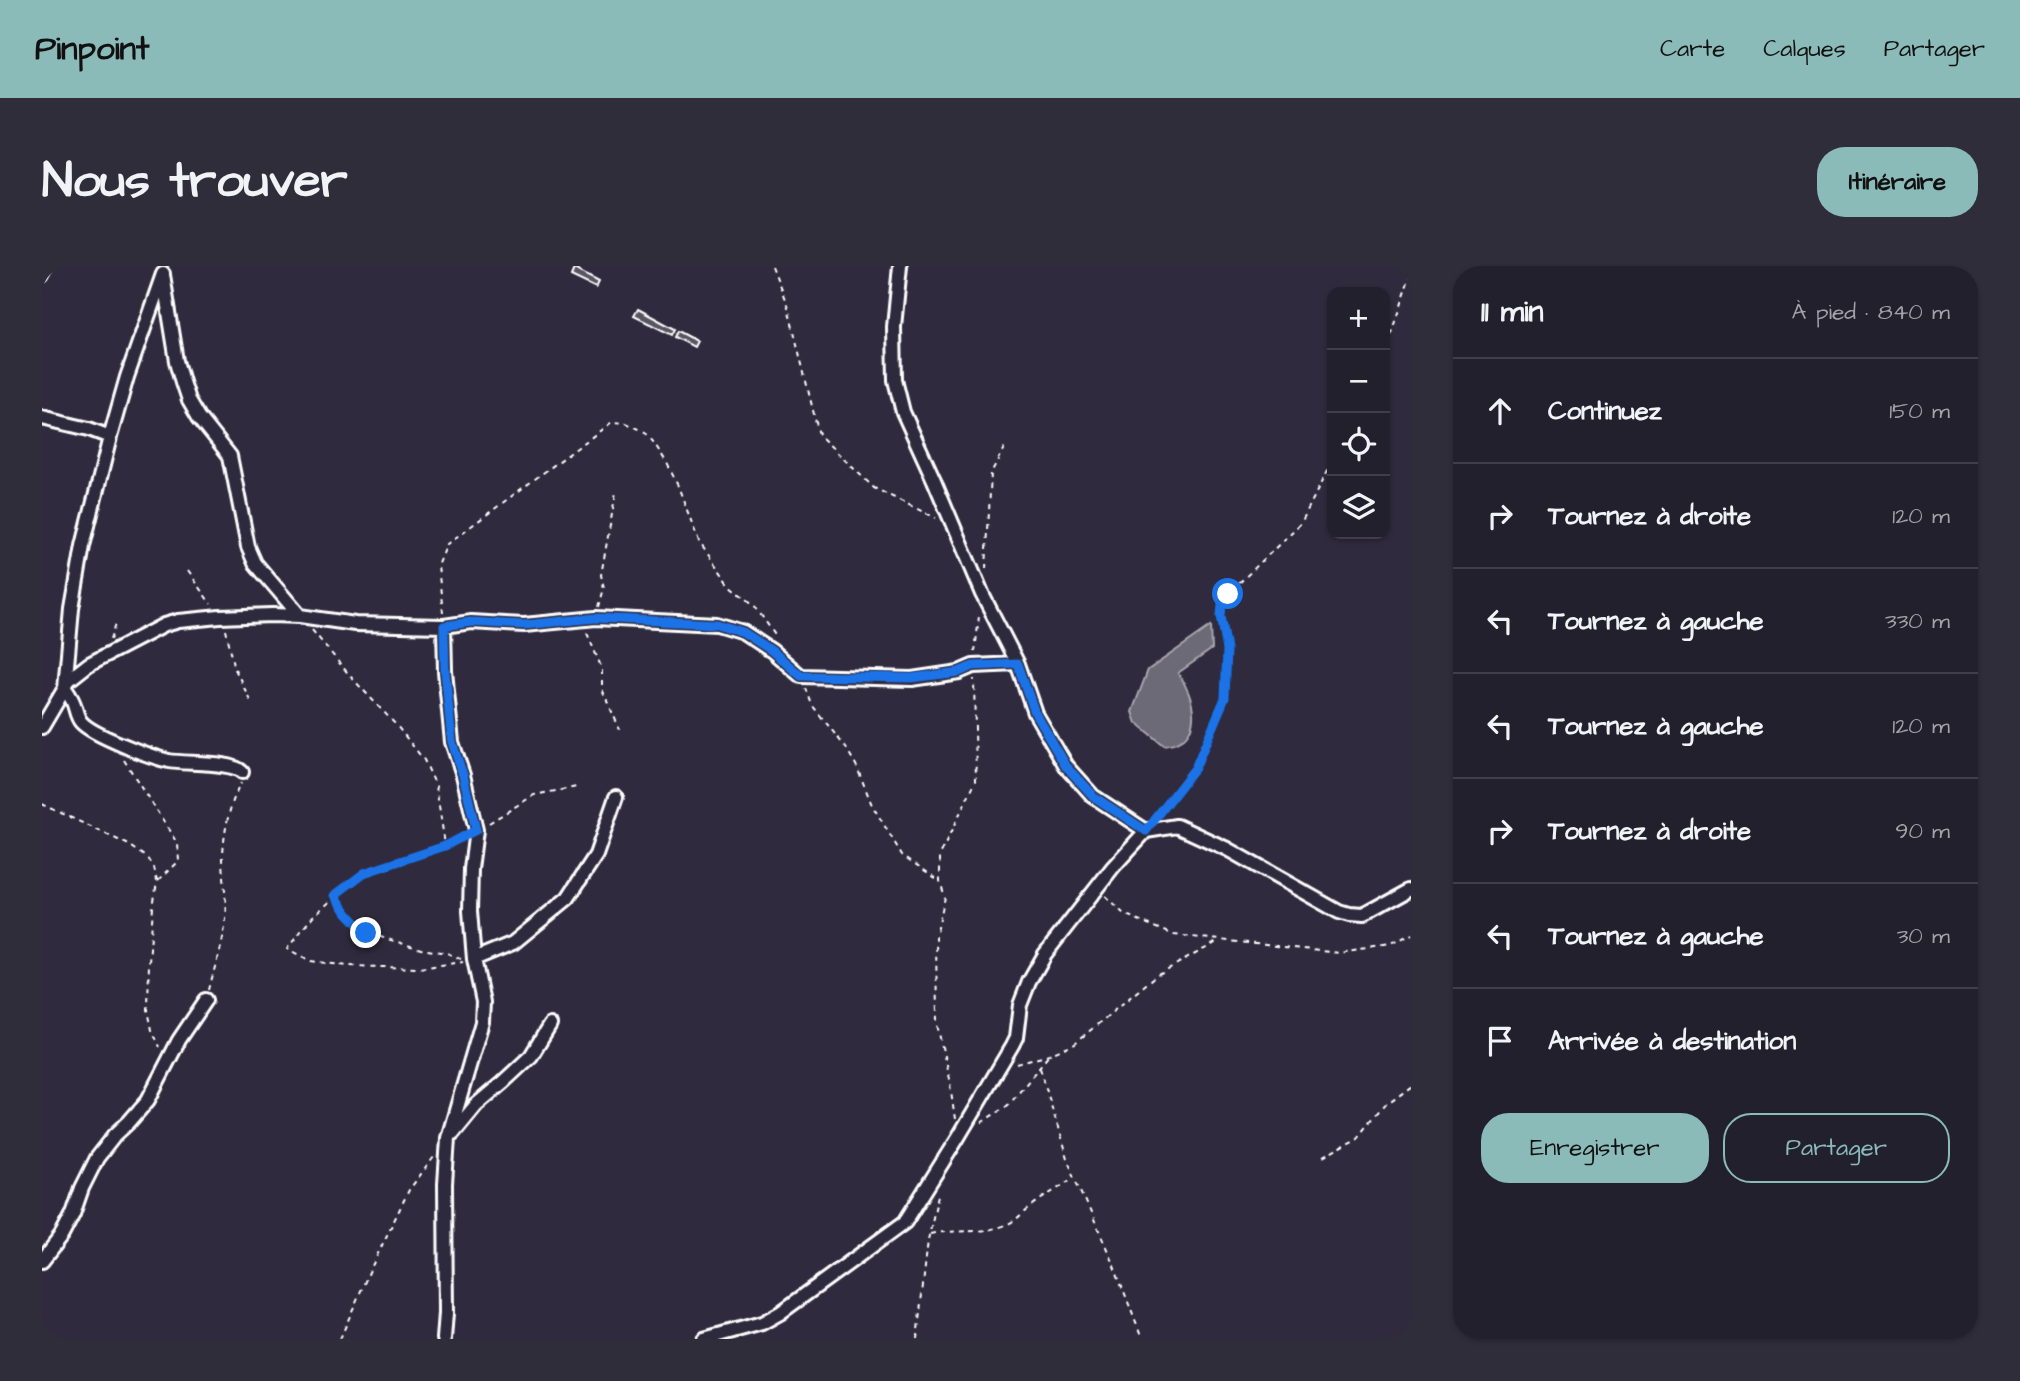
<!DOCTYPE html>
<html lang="fr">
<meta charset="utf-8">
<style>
body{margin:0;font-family:"Architects Daughter",sans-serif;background:#2f2d3a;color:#f1f3f6}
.controls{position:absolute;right:21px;top:21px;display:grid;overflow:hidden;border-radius:14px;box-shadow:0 2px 5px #0004}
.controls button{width:63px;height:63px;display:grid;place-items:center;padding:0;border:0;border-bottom:2px solid #403e4a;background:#23202e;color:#f1f3f6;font:35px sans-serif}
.stop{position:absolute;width:21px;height:21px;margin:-16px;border:5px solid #1a73e8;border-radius:50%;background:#fff}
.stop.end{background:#1a73e8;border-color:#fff;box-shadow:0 2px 7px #0008}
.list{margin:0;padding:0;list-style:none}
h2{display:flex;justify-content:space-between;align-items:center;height:91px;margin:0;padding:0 28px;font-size:30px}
h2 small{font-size:23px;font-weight:400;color:#a3a3aa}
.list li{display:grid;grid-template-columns:46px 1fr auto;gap:21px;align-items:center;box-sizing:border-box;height:105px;padding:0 28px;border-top:2px solid #403e4a}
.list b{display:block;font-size:26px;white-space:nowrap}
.list em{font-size:23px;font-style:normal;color:#a3a3aa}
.actions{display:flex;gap:14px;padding:21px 28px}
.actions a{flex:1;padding:16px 0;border:2px solid #8bbbb9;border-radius:28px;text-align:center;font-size:24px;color:#8bbbb9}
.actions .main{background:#8bbbb9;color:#111}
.icon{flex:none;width:38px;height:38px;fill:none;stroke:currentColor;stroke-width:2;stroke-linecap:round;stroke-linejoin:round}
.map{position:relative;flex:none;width:1369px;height:1073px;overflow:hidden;border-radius:28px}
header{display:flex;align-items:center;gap:42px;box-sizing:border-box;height:98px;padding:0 35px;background:#8bbbb9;color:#111}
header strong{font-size:33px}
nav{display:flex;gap:38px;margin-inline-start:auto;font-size:24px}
.intro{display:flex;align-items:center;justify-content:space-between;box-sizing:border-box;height:168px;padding:0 42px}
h1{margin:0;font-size:49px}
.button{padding:18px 32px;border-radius:28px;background:#8bbbb9;color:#111;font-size:24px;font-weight:700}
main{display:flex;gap:42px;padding:0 42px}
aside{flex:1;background:#23202e;border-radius:28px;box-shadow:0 2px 5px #0004}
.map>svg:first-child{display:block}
.water{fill:#6d6a77;stroke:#a7a6ad;stroke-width:2}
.building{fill:#595564;stroke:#fff;stroke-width:2}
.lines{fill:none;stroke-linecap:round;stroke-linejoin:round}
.minor-casing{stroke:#fff;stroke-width:18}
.path{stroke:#fff;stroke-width:2;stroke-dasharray:5 5;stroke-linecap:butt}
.minor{stroke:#2f2a3d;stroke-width:12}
.route{stroke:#1a73e8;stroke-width:9}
</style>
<header>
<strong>Pinpoint</strong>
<nav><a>Carte</a><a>Calques</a><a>Partager</a></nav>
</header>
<div class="intro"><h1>Nous trouver</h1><a class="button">Itinéraire</a></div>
<main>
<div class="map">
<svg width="1369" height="1073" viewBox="0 0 1369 1073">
<rect width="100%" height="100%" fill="#2f2a3d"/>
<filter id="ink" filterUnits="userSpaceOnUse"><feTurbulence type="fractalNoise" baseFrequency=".0143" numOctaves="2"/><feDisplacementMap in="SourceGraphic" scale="14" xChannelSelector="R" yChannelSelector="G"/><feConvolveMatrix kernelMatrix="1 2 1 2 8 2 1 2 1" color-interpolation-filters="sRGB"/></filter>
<g filter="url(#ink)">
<path class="water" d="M1169 360 1170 383 1136 407C1140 413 1144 420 1147 428 1156 453 1151 477 1122 480L1094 457 1090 446 1106 404Z"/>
<path class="building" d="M532 3 557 16 554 22 529 10Z
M596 43 633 63 630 69 592 50Z
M636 65 655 75 652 81 633 71Z"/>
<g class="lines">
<defs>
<path id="minor" d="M858 0 852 61 853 114 861 146 892 214 940 328 976 398 993 447 1024 500 1051 530 1104 565
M0 9 3 0
M121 9 135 95 141 116 147 134 157 151 188 190 206 281 213 297 258 350
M0 152 47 163 68 171
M24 416 47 398 122 359 136 355 178 351 230 349 258 350 313 358 402 360 429 356 482 359 554 352 675 358 701 366 730 385 759 410 870 413 917 406 931 400 976 398
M23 422C26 427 29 431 31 436 34 442 34 450 39 456 50 469 109 491 127 495 144 498 190 495 200 506
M0 461 23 422 30 343 41 280 68 171 85 111 121 8
M432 693 471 677 526 632 554 589 574 531
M411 867 434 839 460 817 489 790 508 759
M0 995 20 969 31 948 40 922 55 892 73 869 87 856 106 834 137 774 164 734
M402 1073 404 1047 403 918 406 872 440 756 441 736 432 693 428 645 429 603 434 564 421 509 410 476 403 405 402 360
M662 1073 720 1057 738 1047 863 956 915 873 970 780 974 772 978 739 987 716 1003 688 1071 601 1104 565 1135 560 1185 583 1297 646 1307 649 1320 650 1369 623"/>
</defs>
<use href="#minor" class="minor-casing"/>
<path class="path" d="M730 0 746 41 777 169 832 222 894 252
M1343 88 1369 11
M944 303 949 207 964 178
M145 305 169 338
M557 341 562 322 559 309 574 226
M401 347 396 300 405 278 570 156 584 157 593 161 603 166 612 177 625 197 636 220 657 276 688 319 712 339 735 372
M184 364 193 403 210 438
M270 364 309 411 355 460 382 494 394 520 403 579
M545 367 560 403V423L578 464
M69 373 74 357
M933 386 937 350
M764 422 770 439 804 482 814 499 830 539 860 589 898 615
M82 494 135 577 136 595 116 615
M0 538 87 579 106 592 112 602 115 616 111 641 107 696 106 744 110 764 118 781
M1115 551 1153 502 1183 432 1185 384 1179 350 1180 339 1186 328 1259 257 1290 195
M447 557 492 529 535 521
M420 571 403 580 322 607 271 650 245 683 269 695 306 700 377 702 421 696
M1063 630 1082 648 1132 669 1297 687 1349 680 1369 669
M295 631 305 647 325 667 379 683 405 687 419 693
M167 724C172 703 179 682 182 660 186 637 181 613 181 590 182 565 187 539 199 517
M975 798 1007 789 1033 777 1115 709 1177 675
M998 802 1025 893 1072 999 1100 1073
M913 853 908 818 895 758 894 670 903 631 898 615V589L934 514 932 413
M939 857 966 839 1007 789
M1281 891 1317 871 1345 836 1369 818
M888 968C910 963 932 968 954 962 975 957 975 950 991 939 1004 929 1019 921 1032 912
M298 1073 327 1006 367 924 392 891
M875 1073 886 974 896 929"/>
<use href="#minor" class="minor"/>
</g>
</g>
<g class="lines" filter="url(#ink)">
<path class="route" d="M324 667 305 647 293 629 322 607 403 580 434 564 421 509 410 476 403 405 402 360 429 356 482 359 554 352 675 358 701 366 730 385 759 410 870 412 917 406 931 400 976 398 993 447 1024 500 1051 530 1104 565 1153 502 1183 432 1185 384 1179 350 1180 339 1186 328"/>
</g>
</svg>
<div class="controls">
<button>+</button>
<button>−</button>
<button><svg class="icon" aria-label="locate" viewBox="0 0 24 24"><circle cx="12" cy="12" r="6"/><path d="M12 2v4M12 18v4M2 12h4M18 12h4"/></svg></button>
<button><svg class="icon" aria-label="layers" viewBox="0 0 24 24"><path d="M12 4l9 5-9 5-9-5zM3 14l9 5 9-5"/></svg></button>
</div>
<div class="stop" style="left:1186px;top:328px"></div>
<div class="stop end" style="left:324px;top:667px"></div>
</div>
<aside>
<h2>11 min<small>À pied · 840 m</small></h2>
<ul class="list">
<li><svg class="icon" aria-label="ahead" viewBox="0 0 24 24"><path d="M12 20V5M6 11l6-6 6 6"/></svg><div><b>Continuez</b></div><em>150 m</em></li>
<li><svg class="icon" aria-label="right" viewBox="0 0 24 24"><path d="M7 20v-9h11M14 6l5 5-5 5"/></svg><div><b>Tournez à droite</b></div><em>120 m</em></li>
<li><svg class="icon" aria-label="left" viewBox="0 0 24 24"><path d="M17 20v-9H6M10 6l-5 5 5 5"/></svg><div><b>Tournez à gauche</b></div><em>330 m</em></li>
<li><svg class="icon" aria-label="left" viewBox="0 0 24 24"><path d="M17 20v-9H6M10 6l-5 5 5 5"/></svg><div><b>Tournez à gauche</b></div><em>120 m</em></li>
<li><svg class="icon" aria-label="right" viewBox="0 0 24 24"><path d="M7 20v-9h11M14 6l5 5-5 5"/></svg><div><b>Tournez à droite</b></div><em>90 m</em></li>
<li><svg class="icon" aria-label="left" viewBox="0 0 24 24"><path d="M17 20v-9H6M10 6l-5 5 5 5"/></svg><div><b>Tournez à gauche</b></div><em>30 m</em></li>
<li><svg class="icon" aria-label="arrive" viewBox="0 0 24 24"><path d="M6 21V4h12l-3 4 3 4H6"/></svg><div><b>Arrivée à destination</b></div></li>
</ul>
<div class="actions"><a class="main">Enregistrer</a><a>Partager</a></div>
</aside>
</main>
